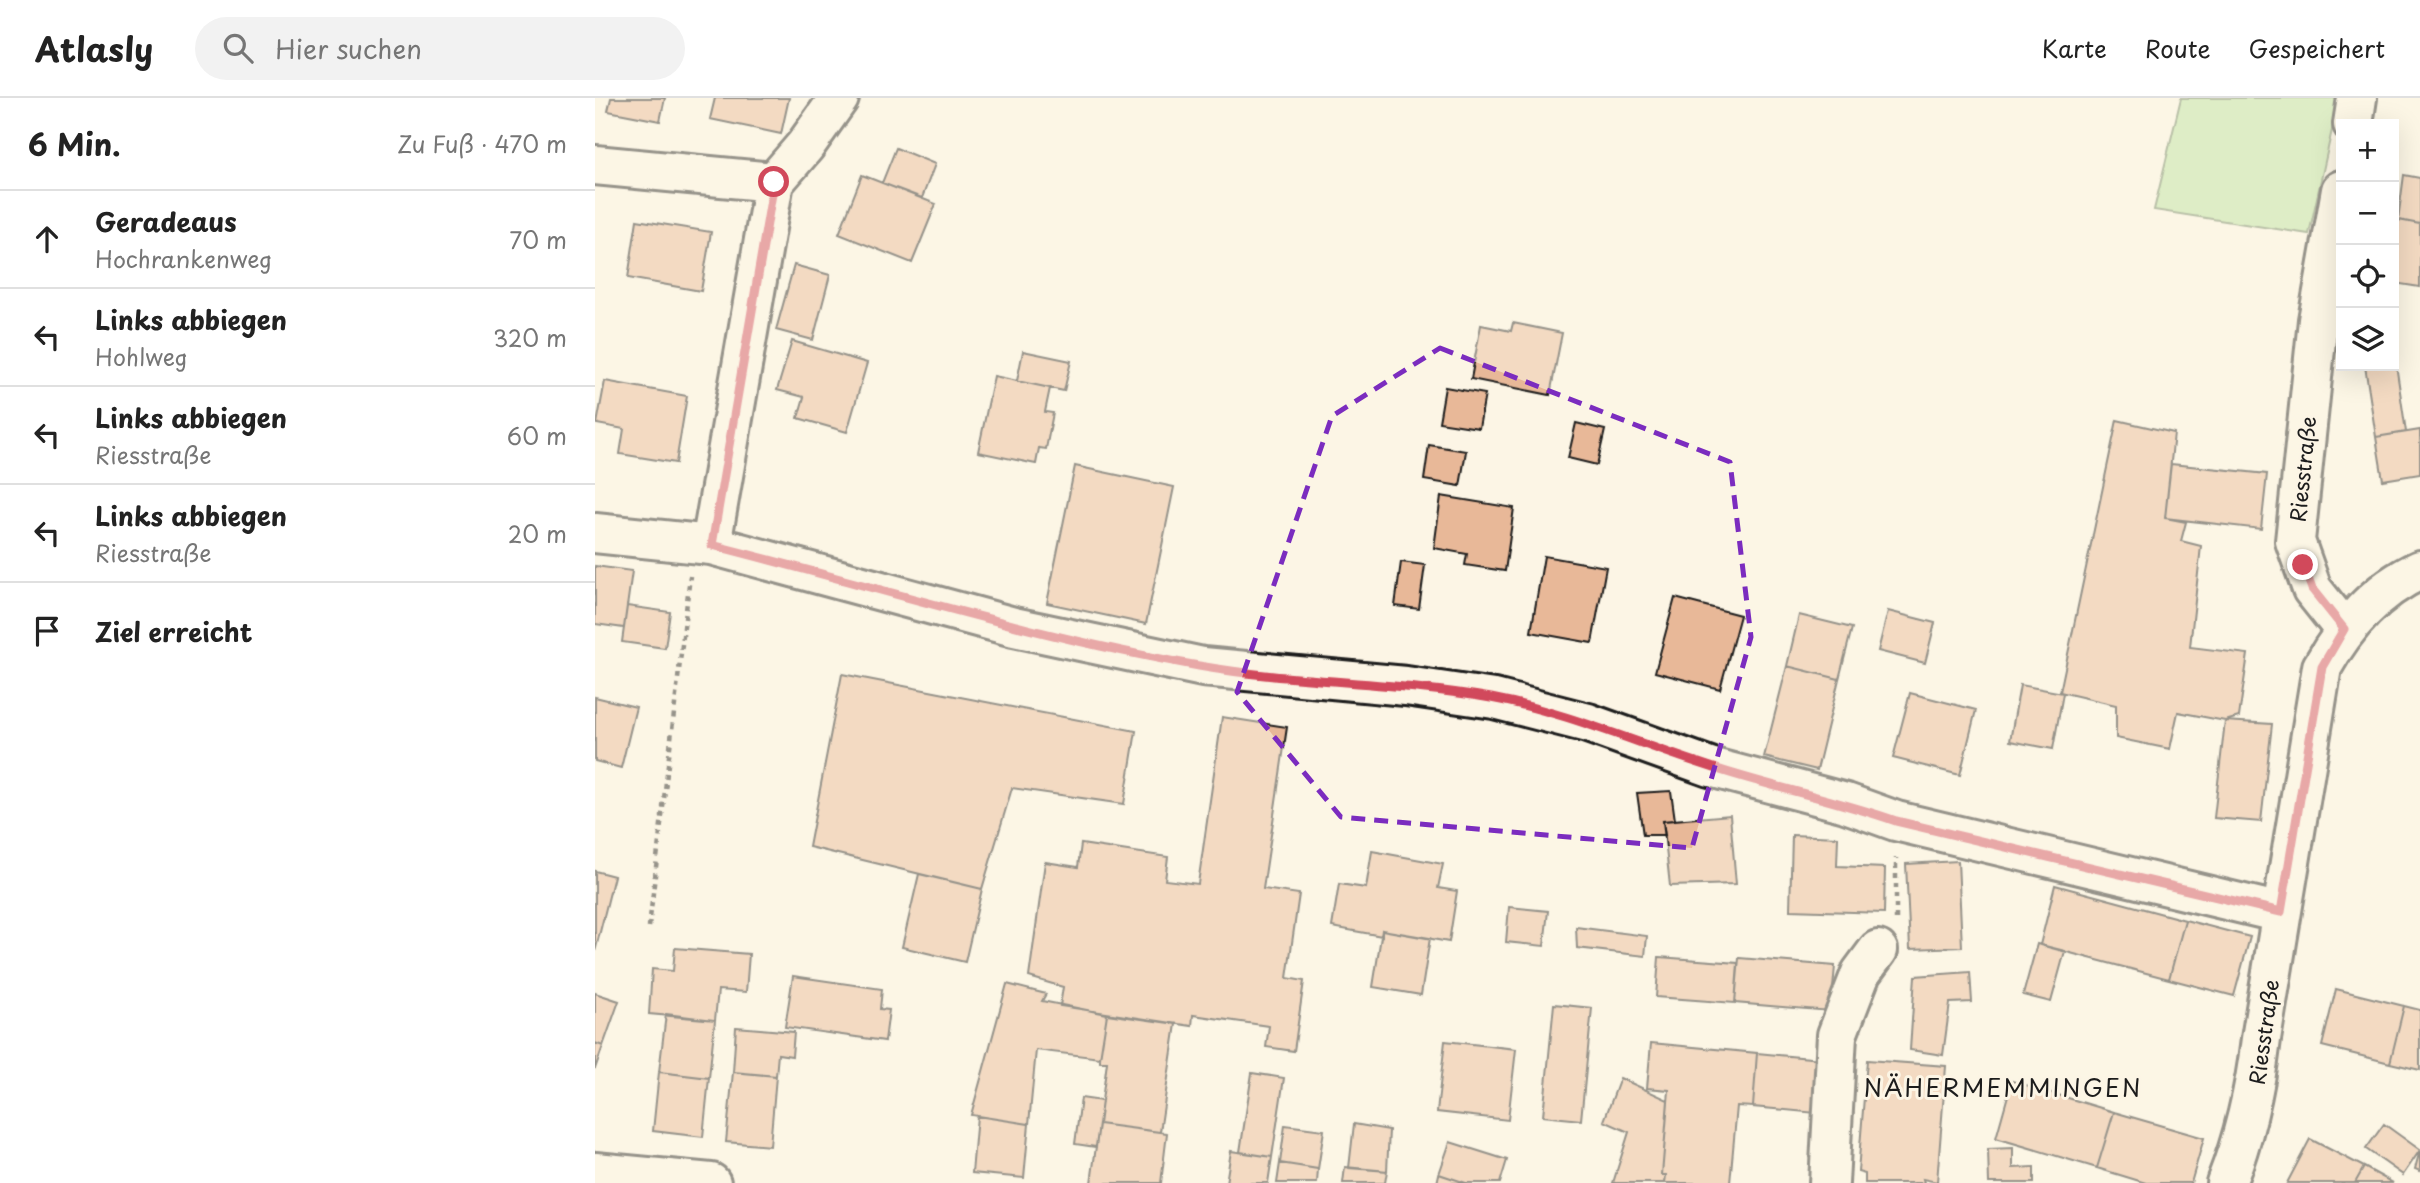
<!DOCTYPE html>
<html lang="de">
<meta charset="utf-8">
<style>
body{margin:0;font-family:"Playpen Sans",sans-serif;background:#f2f2f2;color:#222}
.controls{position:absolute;right:21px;top:21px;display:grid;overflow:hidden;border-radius:0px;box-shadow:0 7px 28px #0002}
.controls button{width:63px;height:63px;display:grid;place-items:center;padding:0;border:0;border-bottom:2px solid #e0e0e0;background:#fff;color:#222;font:35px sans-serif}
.stop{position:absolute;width:21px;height:21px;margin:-16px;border:5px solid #d1495b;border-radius:50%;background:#fff}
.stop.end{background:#d1495b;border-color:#fff;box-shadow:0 2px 7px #0008}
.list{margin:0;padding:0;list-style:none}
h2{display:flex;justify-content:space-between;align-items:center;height:91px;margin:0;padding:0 28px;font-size:30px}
h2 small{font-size:23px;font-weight:400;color:#767676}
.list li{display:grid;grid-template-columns:46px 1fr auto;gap:21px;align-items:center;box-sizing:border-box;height:98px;padding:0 28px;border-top:2px solid #e0e0e0}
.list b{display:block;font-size:26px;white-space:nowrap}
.list p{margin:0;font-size:23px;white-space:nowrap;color:#767676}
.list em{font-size:23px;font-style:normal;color:#767676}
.icon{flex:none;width:38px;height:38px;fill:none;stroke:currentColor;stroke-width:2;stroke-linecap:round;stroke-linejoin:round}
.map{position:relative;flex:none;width:1825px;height:1085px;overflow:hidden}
header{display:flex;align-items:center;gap:42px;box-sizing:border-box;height:98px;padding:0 35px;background:#fff;border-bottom:2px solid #e0e0e0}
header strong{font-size:33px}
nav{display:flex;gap:38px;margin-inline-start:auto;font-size:24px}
.search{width:490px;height:63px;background:#f2f2f2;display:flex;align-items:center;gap:18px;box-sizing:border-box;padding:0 24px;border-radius:38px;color:#767676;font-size:26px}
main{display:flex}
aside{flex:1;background:#fff}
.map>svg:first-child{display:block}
.green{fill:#bae39f;stroke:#6b805e;stroke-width:2}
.building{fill:#e8b898;stroke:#1c1c1c;stroke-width:2}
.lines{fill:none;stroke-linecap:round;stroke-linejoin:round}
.minor-casing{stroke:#1c1c1c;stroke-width:44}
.path{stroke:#1c1c1c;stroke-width:4.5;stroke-dasharray:5 5;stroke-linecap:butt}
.minor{stroke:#fcf5e5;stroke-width:38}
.route{stroke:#d1495b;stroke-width:9}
.marked{fill:none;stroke:#7b2cbf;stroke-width:5;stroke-dasharray:14 9;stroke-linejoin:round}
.labels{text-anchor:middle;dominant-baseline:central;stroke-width:6;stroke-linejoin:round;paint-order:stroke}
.street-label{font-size:21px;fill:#1c1c1c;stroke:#fcf5e5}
.quarter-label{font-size:24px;letter-spacing:2px;fill:#1c1c1c;stroke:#fcf5e5}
</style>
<header>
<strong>Atlasly</strong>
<div class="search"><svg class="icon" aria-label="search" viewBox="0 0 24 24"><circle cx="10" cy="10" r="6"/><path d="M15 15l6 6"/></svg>Hier suchen</div>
<nav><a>Karte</a><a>Route</a><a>Gespeichert</a></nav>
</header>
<main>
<aside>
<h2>6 Min.<small>Zu Fuß · 470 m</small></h2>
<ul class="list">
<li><svg class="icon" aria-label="ahead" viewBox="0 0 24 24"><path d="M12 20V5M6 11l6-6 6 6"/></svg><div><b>Geradeaus</b><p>Hochrankenweg</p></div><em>70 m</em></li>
<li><svg class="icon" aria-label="left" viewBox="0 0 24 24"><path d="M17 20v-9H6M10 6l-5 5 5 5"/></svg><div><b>Links abbiegen</b><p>Hohlweg</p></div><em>320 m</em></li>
<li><svg class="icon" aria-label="left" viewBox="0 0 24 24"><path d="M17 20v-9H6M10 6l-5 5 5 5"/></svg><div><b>Links abbiegen</b><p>Riesstraße</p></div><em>60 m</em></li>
<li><svg class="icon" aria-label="left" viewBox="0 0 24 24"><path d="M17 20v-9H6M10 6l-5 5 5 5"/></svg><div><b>Links abbiegen</b><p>Riesstraße</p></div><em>20 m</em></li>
<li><svg class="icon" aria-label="arrive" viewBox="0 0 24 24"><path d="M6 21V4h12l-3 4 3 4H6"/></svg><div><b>Ziel erreicht</b></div></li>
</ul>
</aside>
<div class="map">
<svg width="1825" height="1085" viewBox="0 0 1825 1085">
<rect width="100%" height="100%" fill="#fcf5e5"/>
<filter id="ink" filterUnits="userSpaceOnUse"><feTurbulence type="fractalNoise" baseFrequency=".0143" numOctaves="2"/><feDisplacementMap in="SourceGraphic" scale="14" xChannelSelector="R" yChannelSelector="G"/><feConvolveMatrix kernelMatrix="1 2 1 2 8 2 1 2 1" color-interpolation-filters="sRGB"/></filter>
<g filter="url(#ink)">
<path class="green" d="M1586 0H1744L1714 136 1559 112Z"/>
<path class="building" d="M16 0H70L65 23 13 13Z
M120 0H194L186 36 115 21Z
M301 50 340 66 327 100 287 85Z
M267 77 341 106 317 165 244 136Z
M1809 77 1825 80V126L1803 122Z
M1799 121 1825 126V189L1799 185Z
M42 122 116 134 106 193 33 180Z
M199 167 235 177 218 242 181 232Z
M918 225 967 235 955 297 876 281 886 227 916 233Z
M197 243 272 265 252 334 203 320 209 299 182 292Z
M428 253 476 263 469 293 422 283Z
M1799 253 1811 334 1781 339 1770 268H1799Z
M399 278 455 290 450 314 458 315 451 351 444 350 441 366 383 354Z
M10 283 92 298 81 365 25 356 29 331 2 326Z
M850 289 890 296 884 330 844 324Z
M1522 322 1579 335 1570 420 1591 424 1586 443 1606 448 1595 549 1653 556 1644 619 1630 623 1583 614 1575 651 1521 640V607L1465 594Z
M981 325 1010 332 1002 367 973 360Z
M1825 332V376L1788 382 1781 339Z
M834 347 871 353 865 388 829 382Z
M1576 366 1672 376 1666 431 1570 420Z
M480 368 579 389 551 526 452 505Z
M846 398 919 410 910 473 870 467 872 456 839 450Z
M949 458 1011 469 997 545 936 534Z
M806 464 830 467 824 511 800 508Z
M0 468 37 473 29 530 0 526Z
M1080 500 1145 517 1125 591 1060 574Z
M32 508 75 514 70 550 27 544Z
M1293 513 1340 525 1330 565 1283 553Z
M1204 517 1257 530 1244 581 1192 568Z
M1192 568 1244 581 1222 672 1169 659Z
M247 576 541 633 529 706 417 690 387 791 214 749Z
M1425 587 1468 595 1458 651 1415 643Z
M1315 595 1381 612 1365 677 1298 660Z
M0 599 41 609 26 670 0 663Z
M627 619 692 629 668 791 704 796 692 880 709 883 699 953 671 949 674 928 598 917 597 928 465 908 468 889 434 879 450 764 483 769 486 746 573 759 570 782 603 786Z
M1630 623 1677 626 1666 724 1619 720Z
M1076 693 1080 722 1068 723 1070 737H1048L1042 695Z
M1135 717 1141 786 1075 788 1068 723Z
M1197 737 1243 739 1242 768 1290 770 1289 815 1195 812Z
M777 753 848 766 843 790 862 793 854 844 787 832V838L737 829 744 786 771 790Z
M1363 763 1367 849 1315 851 1311 766Z
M0 773 19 778 0 854Z
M324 776 387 791 370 864 307 849Z
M1460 787 1590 822 1574 881 1445 847Z
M914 809 953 813 949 848 911 844Z
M1590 822 1655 839 1639 898 1574 881Z
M981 829 1052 838 1050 858 982 850Z
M787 832 835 840 826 897 778 889Z
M1442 846 1470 853 1456 904 1428 897Z
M80 850 154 856 151 894 123 892 120 922 54 916 57 871 78 873Z
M1064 859 1143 865 1140 905 1061 899Z
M1144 860 1240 868 1236 913 1140 905Z
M1375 874 1377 904 1355 905 1348 957 1315 952 1320 878Z
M198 878 287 891 285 911 294 912 290 943 190 929Z
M412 886 451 896 447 903 512 916 505 960 441 952 434 1026 376 1017Z
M1741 891 1809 908 1795 965 1727 948Z
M0 895 24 903 8 948 0 945Z
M959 906 997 910 986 1022 948 1018Z
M1809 908 1825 912V972L1795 965Z
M71 916 120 922 114 980 64 974Z
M512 916 581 926 565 1034 504 1026 512 964H505V960Z
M141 929 199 934 197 958 183 956 181 978 138 974Z
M850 943 921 951 913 1022 842 1014Z
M0 945 8 948 0 971Z
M1056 945 1162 955 1158 1009 1142 1008 1135 1085H1070L1071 1077H1067L1074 992 1052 990Z
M1162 955 1226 961 1221 1015 1158 1009Z
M1272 962 1351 968 1342 1084 1328 1081 1329 1085H1270V1076L1263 1074Z
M64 974 114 980 108 1039 58 1033Z
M138 974 181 978 175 1048 131 1044Z
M657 975 689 980 677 1059 645 1054Z
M1025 980 1073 1002 1067 1077H1071L1070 1085H1018L1034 1034 1009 1023Z
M1417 983 1519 1014 1502 1070 1401 1040Z
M486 1000 507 1003 501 1049 480 1046Z
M1519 1014 1609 1040 1596 1085H1551L1502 1070Z
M382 1018 434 1026 429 1080 377 1075Z
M504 1026 572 1035 566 1085H496Z
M759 1026 794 1032 792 1073 754 1070Z
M1789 1026 1825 1052 1808 1077 1771 1051Z
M690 1027 729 1032 723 1071 685 1065Z
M1715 1041 1769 1069 1760 1085H1692Z
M855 1044 912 1062 905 1085H871L844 1076Z
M1418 1050V1070L1439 1069V1085H1394L1393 1051Z
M1825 1052V1073L1820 1071Z
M636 1053 677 1059 673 1085H631Z
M685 1065 723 1071 722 1085H682Z
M750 1069 792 1073 790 1085H748Z
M1769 1069 1798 1085H1760Z
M844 1076 871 1085H842Z"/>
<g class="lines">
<defs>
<path id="minor" d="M1758 26 1762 0
M0 67 179 84
M1746 92 1723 222 1700 443 1717 491 1749 531
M0 435 116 447 419 529 608 569 811 588 899 601 993 625 1115 669 1251 705 1301 723 1686 815
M116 447 179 84 210 48 244 0
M0 1074 116 1085
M1234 1085 1242 937 1266 875 1283 852
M1631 1085C1650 1037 1660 992 1666 941L1727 569C1751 527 1781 492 1825 472"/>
</defs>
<use href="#minor" class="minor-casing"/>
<path class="path" d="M1301 821V760
M54 829 95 478"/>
<use href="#minor" class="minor"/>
</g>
</g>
<g class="lines" filter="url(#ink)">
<path class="route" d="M179 84 117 447C279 488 439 539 604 568 700 585 800 583 896 600 971 614 1041 645 1113 668 1175 689 1239 701 1301 723L1686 814 1727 569 1749 531 1717 491 1708 467"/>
</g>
<path d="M0 0H1825V1085H0ZM845 250 1135 364 1156 539 1097 750 746 719 642 594 737 318Z" fill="#fcf5e5" fill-opacity=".55" fill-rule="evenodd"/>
<path class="marked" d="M845 250 1135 364 1156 539 1097 750 746 719 642 594 737 318Z"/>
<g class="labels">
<g class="street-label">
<text transform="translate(1707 371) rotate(-84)">Riesstraße</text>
<text transform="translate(1668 934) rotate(-82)">Riesstraße</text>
</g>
<g class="quarter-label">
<text x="1408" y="989">NÄHERMEMMINGEN</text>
</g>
</g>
</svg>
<div class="controls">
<button>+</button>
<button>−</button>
<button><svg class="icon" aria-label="locate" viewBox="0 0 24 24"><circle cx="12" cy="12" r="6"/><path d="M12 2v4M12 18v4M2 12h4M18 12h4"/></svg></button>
<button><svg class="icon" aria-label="layers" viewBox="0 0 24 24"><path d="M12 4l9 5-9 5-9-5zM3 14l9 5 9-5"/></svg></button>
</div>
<div class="stop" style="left:179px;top:84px"></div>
<div class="stop end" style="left:1708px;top:467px"></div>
</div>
</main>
